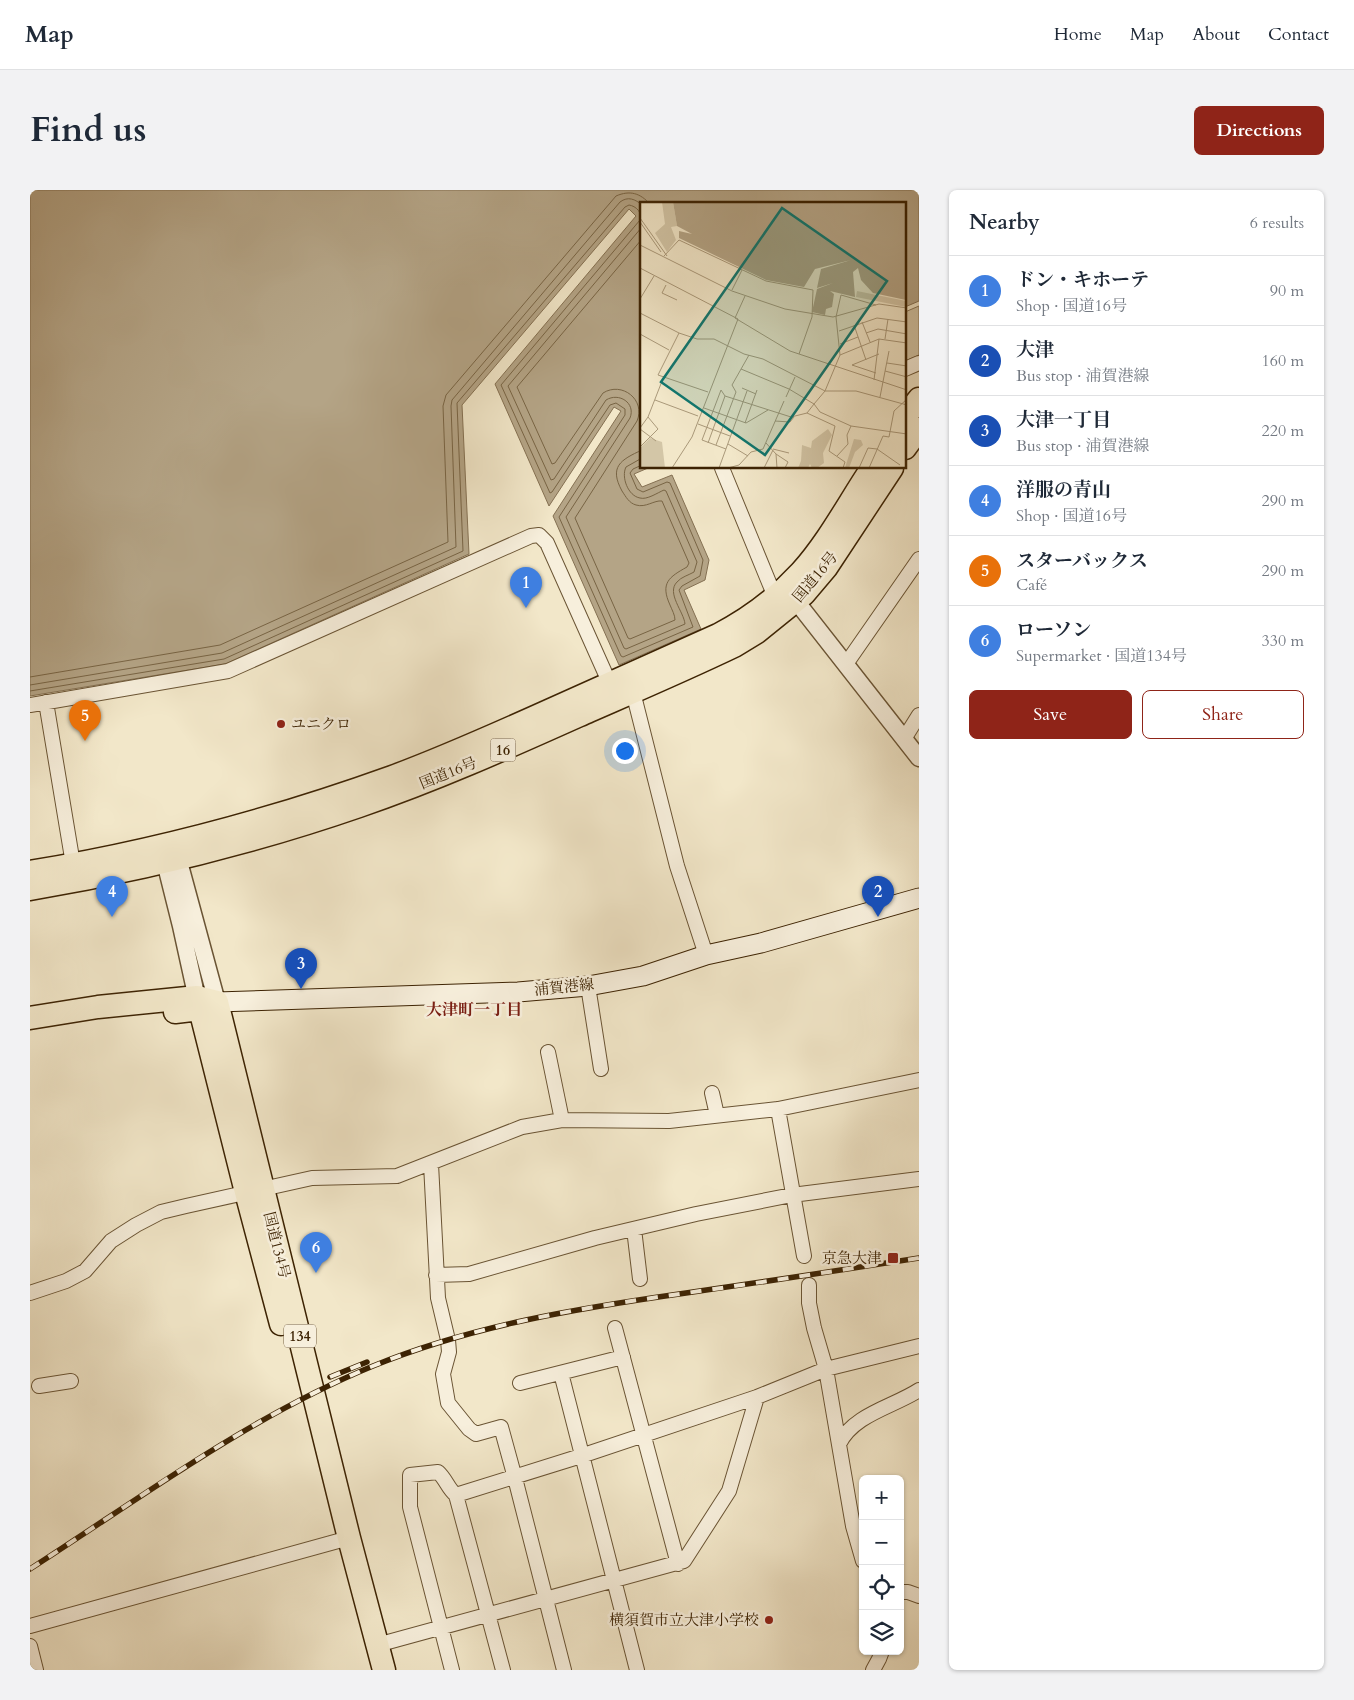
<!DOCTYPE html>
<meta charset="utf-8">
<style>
body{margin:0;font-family:Cardo,"Noto Serif JP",serif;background:#f2f2f3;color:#1f2937}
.controls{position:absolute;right:15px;bottom:15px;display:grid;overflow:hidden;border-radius:8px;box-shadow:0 1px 4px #0004}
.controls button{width:45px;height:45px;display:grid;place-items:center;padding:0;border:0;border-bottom:1px solid #e0e1e3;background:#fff;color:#1f2937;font:25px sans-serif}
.you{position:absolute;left:594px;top:560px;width:18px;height:18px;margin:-12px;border:4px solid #fff;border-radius:50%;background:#1a73e8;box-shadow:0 0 0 8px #1a73e833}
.badge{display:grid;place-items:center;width:32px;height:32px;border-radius:50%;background:#8f2418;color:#fff;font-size:16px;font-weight:700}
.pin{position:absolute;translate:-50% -41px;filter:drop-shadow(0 1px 2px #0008)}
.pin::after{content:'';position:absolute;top:26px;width:18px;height:15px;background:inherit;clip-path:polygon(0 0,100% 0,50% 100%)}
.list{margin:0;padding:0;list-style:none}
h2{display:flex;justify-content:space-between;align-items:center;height:65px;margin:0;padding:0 20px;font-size:21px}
h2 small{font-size:16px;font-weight:400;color:#747a83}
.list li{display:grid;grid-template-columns:32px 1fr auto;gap:15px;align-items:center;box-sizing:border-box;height:70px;padding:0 20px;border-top:1px solid #e0e1e3}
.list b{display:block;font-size:19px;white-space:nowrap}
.list p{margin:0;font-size:16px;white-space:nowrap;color:#747a83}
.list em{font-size:16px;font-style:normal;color:#747a83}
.actions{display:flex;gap:10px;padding:15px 20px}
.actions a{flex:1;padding:11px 0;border:1px solid #8f2418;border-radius:8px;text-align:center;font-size:18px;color:#8f2418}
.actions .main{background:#8f2418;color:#fff}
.icon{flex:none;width:28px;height:28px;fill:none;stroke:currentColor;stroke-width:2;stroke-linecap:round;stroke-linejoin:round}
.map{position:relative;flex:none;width:889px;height:1480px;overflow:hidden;border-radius:8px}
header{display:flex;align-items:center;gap:30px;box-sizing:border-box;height:70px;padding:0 25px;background:#fff;border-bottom:1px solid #e0e1e3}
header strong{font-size:24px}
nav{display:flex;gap:28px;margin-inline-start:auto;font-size:18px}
.intro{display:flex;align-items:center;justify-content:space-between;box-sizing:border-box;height:120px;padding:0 30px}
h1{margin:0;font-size:35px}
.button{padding:12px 22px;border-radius:8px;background:#8f2418;color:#fff;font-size:18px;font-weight:700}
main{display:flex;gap:30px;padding:0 30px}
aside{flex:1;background:#fff;border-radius:8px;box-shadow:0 1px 4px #0004}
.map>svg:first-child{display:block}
.green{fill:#d3c6a7;stroke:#887455}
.water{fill:#b4a486;stroke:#847052}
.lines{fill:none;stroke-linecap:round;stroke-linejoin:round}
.shore{stroke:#786444;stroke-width:1}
.minor-casing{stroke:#6a5434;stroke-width:16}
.tertiary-casing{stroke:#6a5434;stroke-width:19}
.secondary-casing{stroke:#3d2303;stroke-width:21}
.trunk-casing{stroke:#3d2303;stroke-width:25}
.minor{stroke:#f7efdc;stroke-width:14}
.tertiary{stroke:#f7efdc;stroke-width:16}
.secondary{stroke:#f7efdc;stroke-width:19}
.trunk{stroke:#f2e7c9;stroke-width:22}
.rail-casing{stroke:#3d2303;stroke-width:5.5}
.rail{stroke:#f7efdc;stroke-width:4;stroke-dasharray:11;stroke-linecap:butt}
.poi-dot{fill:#8f2418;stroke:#f7efdc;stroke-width:2}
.labels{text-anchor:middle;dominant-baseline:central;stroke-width:5;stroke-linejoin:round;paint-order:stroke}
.shield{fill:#f7efdc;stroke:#756044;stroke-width:1}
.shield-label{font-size:14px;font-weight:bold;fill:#3d2303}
.street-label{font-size:15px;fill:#3d2303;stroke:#f7efdc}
.poi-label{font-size:15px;fill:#3d2303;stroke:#f7efdc;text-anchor:end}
.neighbourhood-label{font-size:16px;font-weight:bold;fill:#7a1f14;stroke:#f7efdc}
.inset-road{fill:none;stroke:#aa997a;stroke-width:1}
.view{fill:#0f766e;fill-opacity:0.15;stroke:#0f766e;stroke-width:2.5}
.inset-edge{fill:none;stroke:#3d2303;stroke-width:2.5}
</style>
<header>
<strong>Map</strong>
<nav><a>Home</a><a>Map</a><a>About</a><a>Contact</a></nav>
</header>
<div class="intro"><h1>Find us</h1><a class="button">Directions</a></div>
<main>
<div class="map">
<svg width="889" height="1480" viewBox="0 0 889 1480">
<rect width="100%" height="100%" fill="#f2e7c9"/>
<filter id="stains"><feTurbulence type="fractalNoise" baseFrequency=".004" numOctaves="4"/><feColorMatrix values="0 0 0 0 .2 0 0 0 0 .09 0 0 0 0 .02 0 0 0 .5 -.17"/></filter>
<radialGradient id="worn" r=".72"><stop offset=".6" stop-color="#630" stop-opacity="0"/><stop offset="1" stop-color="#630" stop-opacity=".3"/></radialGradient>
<path class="green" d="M889 116V165L875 171V122Z"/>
<path class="water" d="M0 0H889V111L875 117V14H612V278H618L604 284 612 297 642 285 679 370 675 390 654 400 671 439 589 475 523 326 591 221 584 217 519 316 465 194 606 26 599 19 432 215 439 364 195 474 0 506Z"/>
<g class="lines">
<path class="shore" d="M612 37 478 196 521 290 524 289 576 210C589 202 606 213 600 228L536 327 594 458 596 459 655 434C654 422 636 403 647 392 651 387 659 385 664 382L667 372 636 301 634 300C627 303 617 310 610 308 598 306 591 287 596 277L612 268
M612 49 487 197 522 274 525 273 573 203C592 191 616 210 607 231L545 328 598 448 600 449 645 430C645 425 642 420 640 415 630 393 639 387 657 377L659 373 632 311C624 310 616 318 606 315 599 313 596 307 592 301 579 277 590 270 612 260
M0 487 190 455 418 352 413 216 416 205 586 6C600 0 610 3 620 14
M0 495 192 463 426 357 421 216 422 210 590 12C598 6 605 9 612 15
M0 501 194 469 433 361 427 213 595 17 599 15C606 16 613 23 610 30L471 195 520 303 522 302 580 215 586 213 595 219V225L529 327 591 466 593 467 663 437 649 400 652 396 670 386 673 370 640 293 637 292 613 302 607 299 600 283 603 279 612 275"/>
<defs>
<path id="minor" d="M875 179 889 173
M692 278 745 407
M816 474 889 369
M16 512 43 674
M0 515 198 481 501 346 509 345 517 353 580 494 603 502 647 676 676 765
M874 549 889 525
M558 796 571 879
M518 862 532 930
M682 903 687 925
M748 919 774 1066
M401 974 408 1108 418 1150 419 1162 413 1184 418 1213 439 1239 446 1244 471 1237 485 1288 534 1480
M604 1039 610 1089
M406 1085 439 1084 565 1048 666 1024 762 1005 889 989
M779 1095V1113L784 1138 796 1179 823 1336 833 1371
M0 1103 36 1091 55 1081 81 1051 106 1035 131 1022 156 1016 282 988 367 986 492 937 532 930 639 931 748 919 889 890
M585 1138 648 1374
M531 1183 607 1480
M490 1193 593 1167
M9 1196 41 1191
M809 1254C824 1224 863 1217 889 1200
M426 1305 551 1266 727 1207 796 1179 889 1156
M870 1402H878L889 1406
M0 1436 319 1348
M347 1455 654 1371 699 1301 727 1207
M0 1456 6 1480
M422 1480 380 1317V1285L408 1282C416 1289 418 1299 426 1305L473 1480
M843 1480 849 1469 852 1461"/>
<path id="tertiary" d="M755 409 766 411 889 568
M141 660 148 668 187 812
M136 662 135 672 151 736 169 818"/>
<path id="secondary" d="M174 818 187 812 488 802 558 796 613 786 676 765 731 753 889 708"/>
<path id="trunk" d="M875 227 889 209
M875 258 889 239
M0 682C123 662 245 629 362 587 411 569 458 548 505 527 566 500 627 472 688 445 719 429 747 408 771 382 799 351 819 312 842 278
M0 699C111 680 222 653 329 616 408 589 483 555 559 521 607 500 656 479 704 456L727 442 774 404 796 378 862 278
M145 822 170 819 216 1002 251 1134
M0 828 68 817 167 807 187 812 319 1348 354 1480"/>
</defs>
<use href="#minor" class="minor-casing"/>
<use href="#tertiary" class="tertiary-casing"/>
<use href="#secondary" class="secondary-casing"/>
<use href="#trunk" class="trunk-casing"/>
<use href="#minor" class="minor"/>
<use href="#tertiary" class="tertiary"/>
<use href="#secondary" class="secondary"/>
<use href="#trunk" class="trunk"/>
<defs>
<path id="rail" d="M300 1187 337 1172
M0 1379C112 1307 219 1227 343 1176 443 1135 550 1118 656 1103 734 1092 811 1080 889 1068"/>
</defs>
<use href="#rail" class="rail-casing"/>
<use href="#rail" class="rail"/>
</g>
<g class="poi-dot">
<circle cx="251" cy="534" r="5"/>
<rect x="857" y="1062" width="12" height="12" rx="2.5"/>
<circle cx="739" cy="1430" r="5"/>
</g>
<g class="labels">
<g class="shield">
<rect x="460.5" y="548.5" width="25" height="23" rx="4"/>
<rect x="254" y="1134.5" width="32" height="23" rx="4"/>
</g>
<g class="shield-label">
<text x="473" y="560">16</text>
<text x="270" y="1146">134</text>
</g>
<g class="street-label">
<text transform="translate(785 387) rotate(-50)">国道16号</text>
<text transform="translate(418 583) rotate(-22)">国道16号</text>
<text transform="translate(534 797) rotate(-6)">浦賀港線</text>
<text transform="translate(247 1055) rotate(76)">国道134号</text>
</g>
<g class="poi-label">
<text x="261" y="534" text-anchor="start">ユニクロ</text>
<text x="852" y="1068">京急大津</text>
<text x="729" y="1430">横須賀市立大津小学校</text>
</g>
<g class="neighbourhood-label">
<text x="444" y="820">大津町一丁目</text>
</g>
</g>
<g transform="translate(610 12)">
<rect width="266" height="266" fill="#f2e7c9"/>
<path d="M22 0H33L37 24 31 25 36 38 27 50 15 31 25 22ZM217 89 266 99V105L216 95ZM188 227 192 233 183 251 184 261 177 266H172L170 262 168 266H158L161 259 162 243 171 246 172 239ZM10 236 22 240 25 266H0V246ZM214 237 221 238 223 243 215 250 209 266H205Z" fill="#d3c6a7"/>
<path d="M33 0H266V98L233 91 221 78 218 66 213 70 215 95 190 89 194 92 192 105 186 107 185 113 172 110 177 87 193 81 177 86 181 67 211 58 175 67 164 85 126 78 39 36V29L52 32 37 24Z" fill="#b4a486"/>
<path class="inset-road" d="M0 16 27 54M0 20 21 50M0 43 92 89 145 107 193 115 239 102 267 106M24 54 39 38 126 79 173 88 172 115 159 152M0 66 98 117 52 235 32 266M26 83 22 91 37 98M92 88 102 68M0 97 14 74M236 103 201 93 196 115 200 153 185 189 174 202 180 210 211 224 267 232M0 111 39 131 57 137H74L104 152 123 157 185 189H216L267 203M95 116 105 94M95 116 150 149 267 188M222 120 230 140M214 123 226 158M199 129 237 116 267 120M39 131 18 173 68 190M226 131 238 127 267 132M0 132 29 148M239 137 267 141M245 137 248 117M200 142 218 135M200 153 239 137 234 178M247 161 267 164M245 169 267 175M236 171 212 163 239 152M102 186 116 192M146 195 155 175M240 195 249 149M15 198 58 214M64 206 106 221 128 208M167 211 195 224 189 249 205 260 203 266M135 219 150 220 154 215M105 221 117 188M58 222 90 234M0 226 8 215 24 174M0 227 16 239M243 234 249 235 254 209 267 197M68 241 85 194M126 241 136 252 137 266M88 242 108 254M76 243 96 190 92 183 109 153M0 245 18 227 8 215M86 247 62 238 81 188 85 194 151 215 167 211 174 202 149 187 101 167M133 247 149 251M136 252 148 260 145 266M197 254 208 242 207 233 211 224M79 266 107 189M88 266 99 263 111 250 123 247 144 199M124 266 133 248M219 266 228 246 237 247 260 263M229 266 243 234"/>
<path class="view" d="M142 6 247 79 125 253 21 180Z"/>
<rect width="266" height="266" class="inset-edge"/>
</g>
<rect width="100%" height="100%" filter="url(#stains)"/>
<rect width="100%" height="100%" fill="url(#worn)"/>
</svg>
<div class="controls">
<button>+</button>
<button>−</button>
<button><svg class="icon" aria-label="locate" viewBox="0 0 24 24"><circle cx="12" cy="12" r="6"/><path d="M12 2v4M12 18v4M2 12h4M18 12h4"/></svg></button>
<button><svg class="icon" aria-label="layers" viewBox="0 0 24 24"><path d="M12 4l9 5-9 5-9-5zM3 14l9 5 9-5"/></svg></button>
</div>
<div class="you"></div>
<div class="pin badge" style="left:496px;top:418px;background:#3f7fe0">1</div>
<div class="pin badge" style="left:848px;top:727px;background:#1a4fb4">2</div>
<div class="pin badge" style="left:271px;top:799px;background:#1a4fb4">3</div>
<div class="pin badge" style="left:82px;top:727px;background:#3f7fe0">4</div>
<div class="pin badge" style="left:55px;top:551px;background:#e8710a">5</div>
<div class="pin badge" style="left:286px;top:1083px;background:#3f7fe0">6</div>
</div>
<aside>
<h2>Nearby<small>6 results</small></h2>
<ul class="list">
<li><span class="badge" style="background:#3f7fe0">1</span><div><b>ドン・キホーテ</b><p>Shop · 国道16号</p></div><em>90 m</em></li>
<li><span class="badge" style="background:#1a4fb4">2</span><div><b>大津</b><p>Bus stop · 浦賀港線</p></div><em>160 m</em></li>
<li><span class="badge" style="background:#1a4fb4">3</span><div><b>大津一丁目</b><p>Bus stop · 浦賀港線</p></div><em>220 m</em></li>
<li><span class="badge" style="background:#3f7fe0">4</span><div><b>洋服の青山</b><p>Shop · 国道16号</p></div><em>290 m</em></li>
<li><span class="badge" style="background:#e8710a">5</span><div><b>スターバックス</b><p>Café</p></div><em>290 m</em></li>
<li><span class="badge" style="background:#3f7fe0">6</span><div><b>ローソン</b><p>Supermarket · 国道134号</p></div><em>330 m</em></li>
</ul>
<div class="actions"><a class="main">Save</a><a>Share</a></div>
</aside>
</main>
